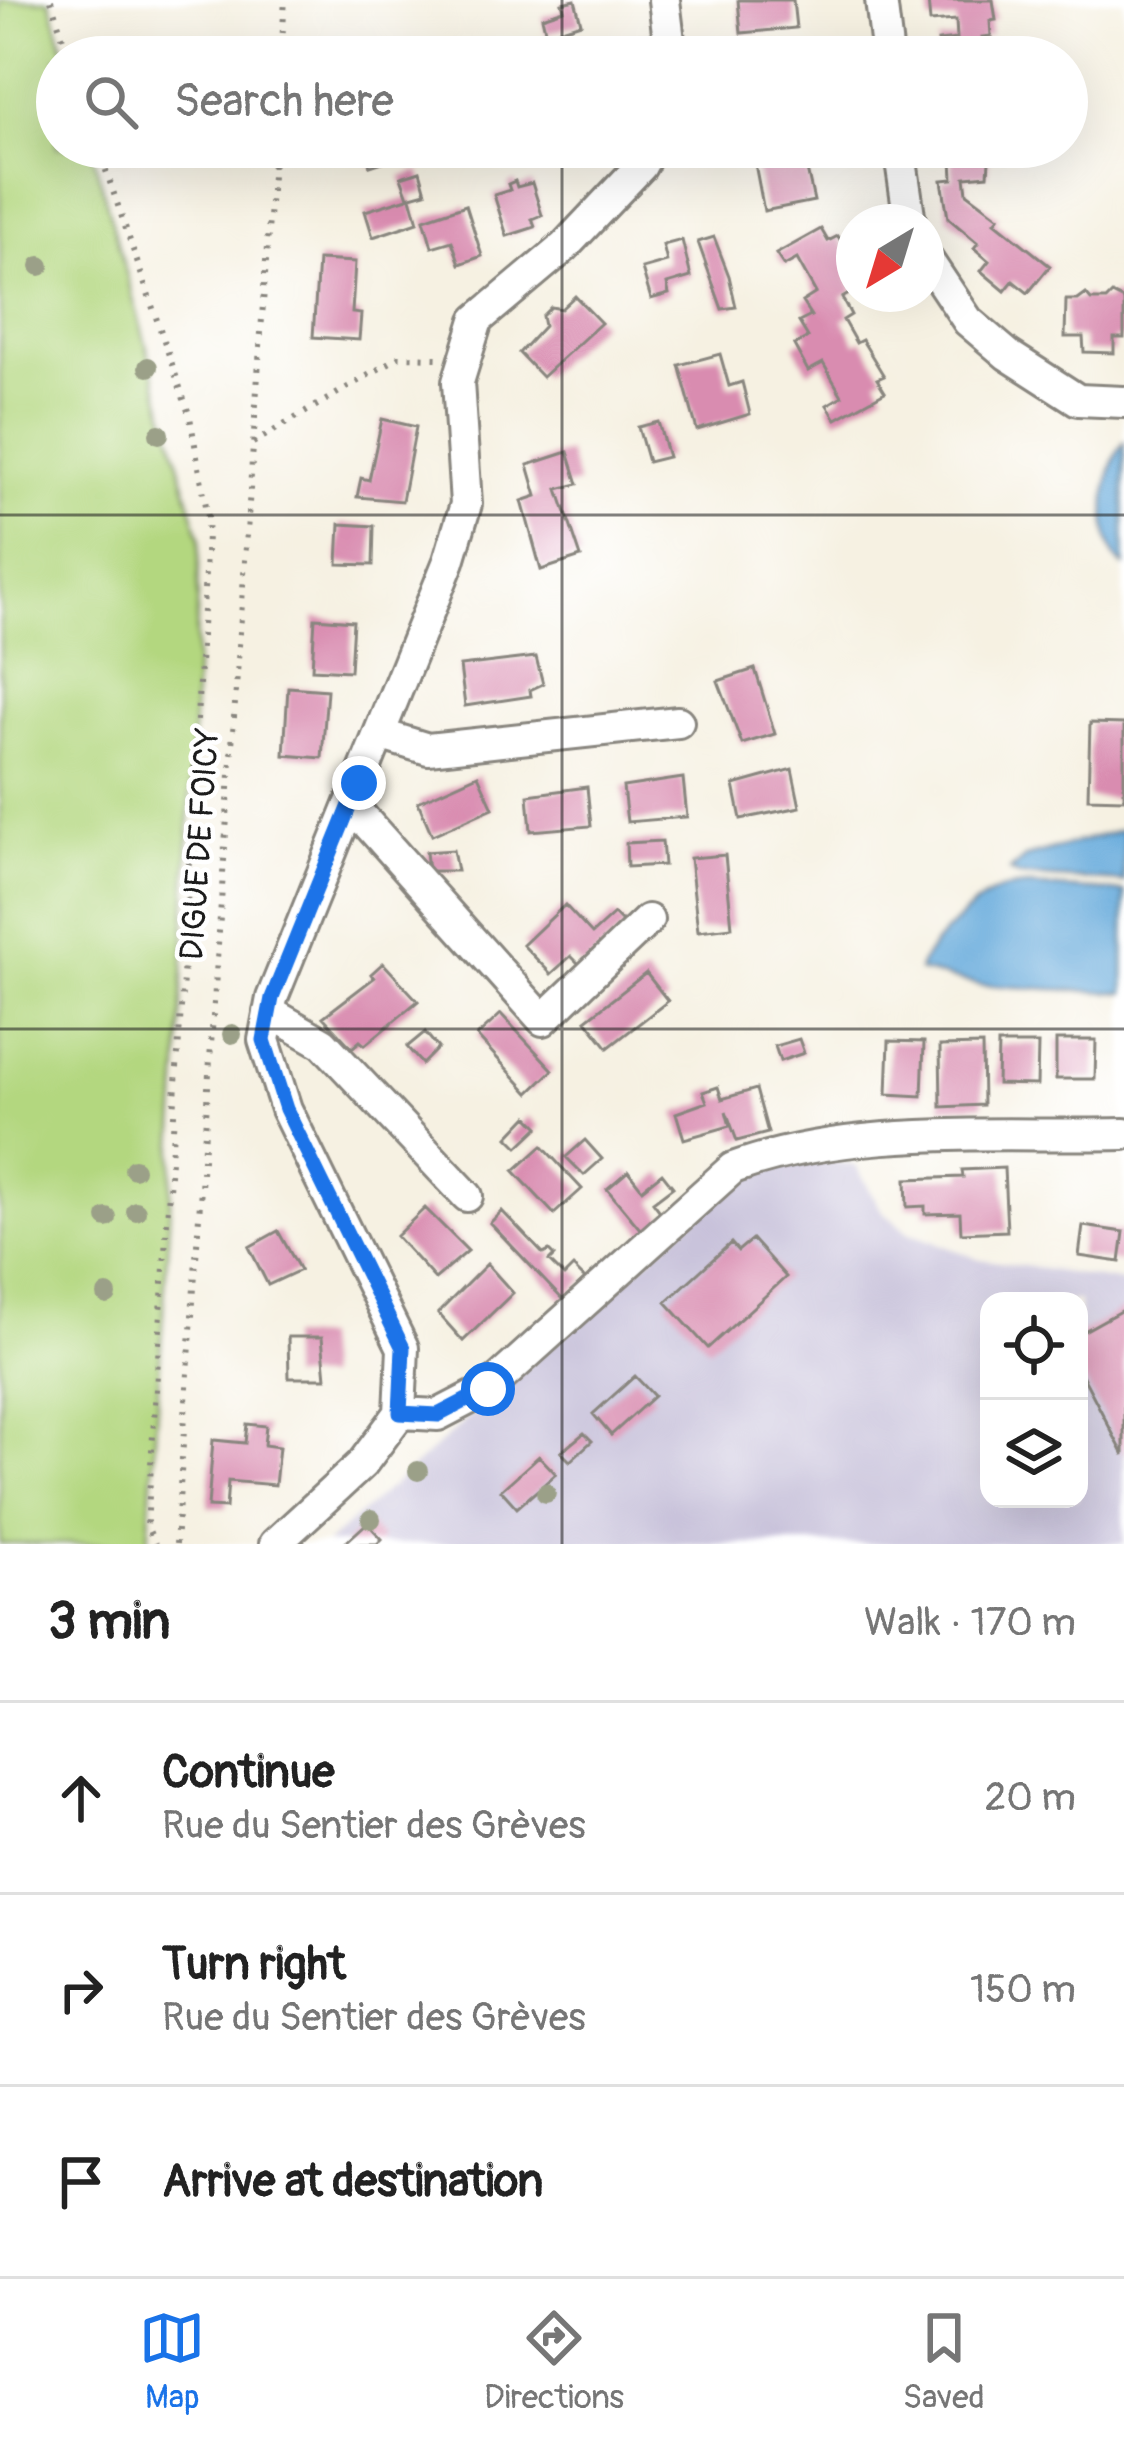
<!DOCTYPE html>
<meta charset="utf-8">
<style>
body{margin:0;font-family:Pangolin,sans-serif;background:#f2f2f2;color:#222}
.controls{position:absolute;right:36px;bottom:36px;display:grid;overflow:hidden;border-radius:24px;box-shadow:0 12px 48px #0002}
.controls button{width:108px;height:108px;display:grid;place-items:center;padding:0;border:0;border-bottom:3px solid #e0e0e0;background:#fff;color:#222;font:60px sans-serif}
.compass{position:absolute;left:836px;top:204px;width:108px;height:108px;border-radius:50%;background:#fff;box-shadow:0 12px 48px #0002;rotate:218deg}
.stop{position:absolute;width:36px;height:36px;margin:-27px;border:9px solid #1a73e8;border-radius:50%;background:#fff}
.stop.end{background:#1a73e8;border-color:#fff;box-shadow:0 3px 12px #0008}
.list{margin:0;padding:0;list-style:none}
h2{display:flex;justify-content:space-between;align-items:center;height:156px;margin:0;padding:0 48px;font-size:51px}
h2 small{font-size:39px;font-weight:400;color:#767676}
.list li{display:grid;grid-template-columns:78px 1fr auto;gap:36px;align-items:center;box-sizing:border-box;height:192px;padding:0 48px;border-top:3px solid #e0e0e0}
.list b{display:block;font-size:45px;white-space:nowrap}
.list p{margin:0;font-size:39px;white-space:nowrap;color:#767676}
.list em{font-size:39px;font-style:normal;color:#767676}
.icon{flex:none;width:66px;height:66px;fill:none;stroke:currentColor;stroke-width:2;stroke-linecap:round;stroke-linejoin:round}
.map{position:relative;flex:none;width:1124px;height:1544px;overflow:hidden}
.search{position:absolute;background:#fff;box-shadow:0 12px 48px #0002;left:36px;right:36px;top:36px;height:132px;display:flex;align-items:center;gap:30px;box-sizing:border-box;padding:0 42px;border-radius:66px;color:#767676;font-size:45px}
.sheet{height:732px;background:#fff}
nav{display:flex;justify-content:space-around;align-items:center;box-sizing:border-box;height:168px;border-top:3px solid #e0e0e0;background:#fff;font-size:33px;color:#767676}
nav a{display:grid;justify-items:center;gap:6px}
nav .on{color:#1a73e8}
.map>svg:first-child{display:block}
.industrial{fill:#c6c0d9;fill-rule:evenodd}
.green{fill:#b3d77f;stroke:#687a4e;stroke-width:3}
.water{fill:#66aadb;stroke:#41637c;stroke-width:3}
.building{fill:#d98cb0}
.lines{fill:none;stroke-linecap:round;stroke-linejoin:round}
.minor-casing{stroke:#89867f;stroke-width:36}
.path{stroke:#89867f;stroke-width:6;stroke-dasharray:3 9;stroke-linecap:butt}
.minor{stroke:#fff;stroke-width:30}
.tree{fill:#9ba088}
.route{stroke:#1a73e8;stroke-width:15}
.grid{fill:none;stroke:#1c1c1c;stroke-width:3;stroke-opacity:0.55}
.labels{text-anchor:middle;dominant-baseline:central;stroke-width:9;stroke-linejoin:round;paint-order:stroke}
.street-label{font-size:33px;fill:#1c1c1c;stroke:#fff}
</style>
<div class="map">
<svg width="1124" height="1544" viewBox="0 0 1124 1544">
<rect width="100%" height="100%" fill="#fff"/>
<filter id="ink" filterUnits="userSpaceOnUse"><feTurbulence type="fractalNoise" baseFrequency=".00833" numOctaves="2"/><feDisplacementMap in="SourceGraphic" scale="24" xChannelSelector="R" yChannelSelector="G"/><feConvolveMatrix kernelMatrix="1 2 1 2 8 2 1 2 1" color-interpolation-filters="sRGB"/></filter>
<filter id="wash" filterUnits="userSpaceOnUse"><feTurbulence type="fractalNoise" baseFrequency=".004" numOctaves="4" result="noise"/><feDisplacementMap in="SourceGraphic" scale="48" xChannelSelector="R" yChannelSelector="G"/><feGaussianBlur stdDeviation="2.7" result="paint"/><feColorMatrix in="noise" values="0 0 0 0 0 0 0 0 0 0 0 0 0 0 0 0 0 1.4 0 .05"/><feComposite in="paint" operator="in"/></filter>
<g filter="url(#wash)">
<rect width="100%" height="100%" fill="#f6f1e2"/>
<path class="industrial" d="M802 1154 856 1166 882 1211 909 1233 980 1259 1124 1282V1544H326L742 1177ZM989 1301H1079V1499H989Z"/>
<path class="green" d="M0 0H50L66 57H57V147H91L200 538 180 1053 148 1544H0Z"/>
<path class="water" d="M1124 443V566C1096 547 1103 466 1124 443Z
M1124 829V882L1020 876 1010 871 1026 857Z
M1027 886 1124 892V993L980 985 919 971C923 949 975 900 998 891 1007 888 1018 887 1027 886Z"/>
<g id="blocks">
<path class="building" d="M575 0 581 23 546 34 542 17 564 10 562 3Z
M738 0H793L796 28 741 33Z
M928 0H993L996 20 990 21 991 36 982 37 984 57H940L938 41 957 39 956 20 930 22Z
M369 147H382L383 151 393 149 395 158 370 166 367 157 353 161 350 152Z
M791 147 795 167 806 165 814 201 764 211 752 148Z
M923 147H990L988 175 965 177 967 193 999 217 995 222 1050 266 1028 293 1013 281 1005 291 981 271 989 261 974 248 978 243 948 218 942 180 953 179 952 159 925 161Z
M420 171 426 192 408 197 401 177Z
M515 181 517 187 532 183 542 215 532 219 535 227 507 236 494 195 510 190 508 184Z
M411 197 418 222 373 237 365 211Z
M466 205 482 256 460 264 452 241 432 247 424 219Z
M821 229 828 241 838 236 854 263V273L848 277 854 291 842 298 851 315 843 320 856 343 862 340 884 376 877 379 885 392 836 419 827 405 842 396 823 363 808 371 794 345 808 337 799 322 811 316 802 302 816 293 797 259 784 266 776 254Z
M714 237 729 276 736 307 722 309 698 242Z
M682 240 691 277 667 284 669 294 651 299 642 269 667 262 663 245Z
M318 260 355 262 352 313 361 314 359 340 313 337Z
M1086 294 1091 300H1106L1112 294 1124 300V338H1114V353L1084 352 1083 337H1065L1066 300H1078Z
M575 296 601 323 542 377 519 353 544 326 542 316 551 307 561 309Z
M720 354 729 386 742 382 750 414 697 430 679 365Z
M382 419 416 427 402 501 357 497 361 478 369 480Z
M658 422 668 457 648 462 638 427Z
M568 452 578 484 558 489 581 557 541 570 522 501 537 496 528 465Z
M340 524 374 526 373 565 338 564Z
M315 618 353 621 350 671 312 669Z
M536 657 543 684 530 690 531 696 465 706 460 666Z
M755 669 775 734 742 744 718 681Z
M288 687 327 690 322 758 284 755Z
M1090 723 1124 724V799L1088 798Z
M792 769 800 807 741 819 734 785Z
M478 775 493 808 432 835 418 802Z
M683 778 687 817 627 822 623 787Z
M587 787 591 826 531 831 528 795Z
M662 841 664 865 627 867 626 843Z
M453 850 457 871H428L426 852Z
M725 855 732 927 698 931 690 858Z
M565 905 592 934 614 914 626 926 583 968 571 956 551 974 523 945Z
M383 963 418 1001 365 1045 360 1041 352 1048 323 1017 374 978 371 974Z
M646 973 668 1001 608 1048 586 1020Z
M501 1014 553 1070 529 1093 477 1036Z
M425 1032 438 1048 422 1064 407 1047Z
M799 1039 804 1053 780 1061 775 1046Z
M1056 1040H1096L1095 1079H1056Z
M889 1041 924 1042 922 1096 887 1094Z
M998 1044H1038L1037 1085 997 1084Z
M982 1045 983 1105 941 1107 940 1046Z
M718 1087 722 1099 756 1089 768 1133 737 1141 726 1111 730 1126 684 1139 676 1113 707 1102 703 1092Z
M528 1116 539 1127 518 1147 508 1137Z
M585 1140 602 1159 584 1175 566 1157Z
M542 1146 582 1189 554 1214 514 1171Z
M1004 1168 1007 1231 961 1233 960 1213 925 1214V1206L907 1207 906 1179 963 1177 962 1170Z
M628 1171 642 1189 662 1173 673 1187 653 1202 665 1218 645 1235 607 1189Z
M425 1208 468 1251 435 1279 396 1236Z
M502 1211 543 1254 549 1251 554 1256 549 1261 564 1276 573 1267 585 1279 563 1300 490 1223Z
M1083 1226 1124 1232 1120 1262 1079 1256Z
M278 1231 300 1270 268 1285 249 1247Z
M752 1239 786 1277 708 1348 666 1302 731 1243 738 1251Z
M487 1264 513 1293 463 1341 438 1313Z
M1124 1309V1455L1079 1369V1334Z
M288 1337H322L326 1378H289Z
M635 1376 654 1396 611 1435 593 1414Z
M247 1424 266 1426 264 1445 279 1447 275 1485 228 1481 226 1508 208 1507 213 1440 245 1443Z
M584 1433 592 1441 570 1461 561 1452Z
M539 1456 556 1474 517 1508 501 1490Z
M367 1523 382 1539 377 1544H344Z"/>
</g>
</g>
<g filter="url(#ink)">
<use href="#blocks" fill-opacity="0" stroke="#89867f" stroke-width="3"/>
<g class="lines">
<defs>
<path id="minor" d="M664 0 671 57
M881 0 888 57
M899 147 910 222
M926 258 968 321 1008 355 1078 400 1124 402
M379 734 428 749 678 722
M351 805 543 1020 648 920
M269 1012 323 1043 467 1196
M400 1413 438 1415 488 1389 733 1168C854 1124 996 1137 1124 1134
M275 1544 362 1464 400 1413 403 1348 286 1109 264 1040 272 998 449 561 466 504 458 382 477 320 564 247 641 166 651 147"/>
</defs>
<use href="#minor" class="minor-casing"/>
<path class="path" d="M51 0 69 57
M281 57 285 0
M98 147 190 417 208 517 183 977 147 1526 155 1544
M253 443 399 357 438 358
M176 1544 274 147"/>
<use href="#minor" class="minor"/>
</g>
<g class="tree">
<circle cx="40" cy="266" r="10"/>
<circle cx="148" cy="367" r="10"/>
<circle cx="159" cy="434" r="10"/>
<circle cx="232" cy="1034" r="10"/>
<circle cx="134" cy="1169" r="10"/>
<circle cx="136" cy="1211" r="10"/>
<circle cx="107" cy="1218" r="10"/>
<circle cx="107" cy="1295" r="10"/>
<circle cx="418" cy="1471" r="10"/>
<circle cx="546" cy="1493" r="10"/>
<circle cx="371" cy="1519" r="10"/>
</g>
</g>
<g class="lines" filter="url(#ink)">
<path class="route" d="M359 783 272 998 264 1040 286 1109 403 1348 400 1413 438 1415 488 1389"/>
</g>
<path class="grid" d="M562 0V57M562 147V1544M0 515H1124M0 1029H1124"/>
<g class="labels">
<g class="street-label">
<text transform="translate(200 844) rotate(-86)">DIGUE DE FOICY</text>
</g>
</g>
</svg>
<div class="controls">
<button><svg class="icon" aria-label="locate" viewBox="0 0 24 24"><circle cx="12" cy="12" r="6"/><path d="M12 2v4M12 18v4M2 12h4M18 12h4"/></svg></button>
<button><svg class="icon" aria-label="layers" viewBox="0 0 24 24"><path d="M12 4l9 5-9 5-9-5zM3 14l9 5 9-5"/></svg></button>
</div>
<svg class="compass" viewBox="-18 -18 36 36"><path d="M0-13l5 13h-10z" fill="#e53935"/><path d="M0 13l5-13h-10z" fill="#767676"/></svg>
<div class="stop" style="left:488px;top:1389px"></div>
<div class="stop end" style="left:359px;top:783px"></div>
<div class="search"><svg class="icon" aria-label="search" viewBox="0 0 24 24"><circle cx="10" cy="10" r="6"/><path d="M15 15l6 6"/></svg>Search here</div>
</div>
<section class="sheet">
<h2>3 min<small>Walk · 170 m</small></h2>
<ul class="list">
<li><svg class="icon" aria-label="ahead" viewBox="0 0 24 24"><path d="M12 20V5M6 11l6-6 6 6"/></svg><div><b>Continue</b><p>Rue du Sentier des Grèves</p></div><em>20 m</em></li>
<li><svg class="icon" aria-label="right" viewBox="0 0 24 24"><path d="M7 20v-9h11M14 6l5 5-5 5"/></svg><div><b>Turn right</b><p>Rue du Sentier des Grèves</p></div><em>150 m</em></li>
<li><svg class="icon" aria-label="arrive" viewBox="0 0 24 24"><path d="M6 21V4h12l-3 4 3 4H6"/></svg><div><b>Arrive at destination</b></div></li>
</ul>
</section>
<nav>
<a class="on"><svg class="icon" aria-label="map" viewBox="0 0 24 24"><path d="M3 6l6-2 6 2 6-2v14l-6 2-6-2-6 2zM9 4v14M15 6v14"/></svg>Map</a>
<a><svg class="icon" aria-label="directions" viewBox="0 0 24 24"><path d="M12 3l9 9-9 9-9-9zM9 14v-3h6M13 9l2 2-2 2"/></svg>Directions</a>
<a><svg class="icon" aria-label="saved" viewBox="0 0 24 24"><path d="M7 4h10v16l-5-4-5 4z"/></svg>Saved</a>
</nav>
